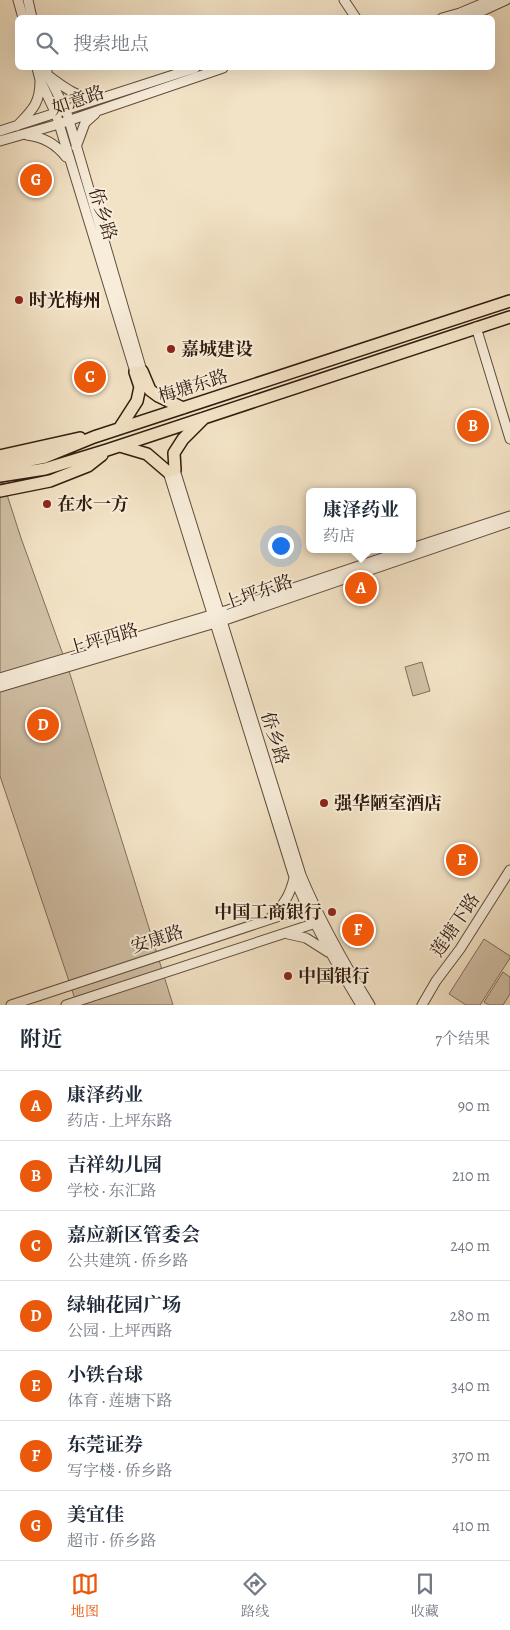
<!DOCTYPE html>
<html lang="zh">
<meta charset="utf-8">
<style>
body{margin:0;font-family:Alegreya,"Noto Serif SC",serif;background:#f6f6f7;color:#1f2937}
.you{position:absolute;left:280px;top:545px;width:18px;height:18px;margin:-12px;border:4px solid #fff;border-radius:50%;background:#1a73e8;box-shadow:0 0 0 8px #1a73e833}
.badge{display:grid;place-items:center;width:32px;height:32px;border-radius:50%;background:#ea580c;color:#fff;font-size:16px;font-weight:700}
.pin{position:absolute;translate:-50% -50%;border:2px solid #fff;box-shadow:0 1px 5px #0006}
.popup{position:absolute;left:306px;top:488px;width:110px;height:65px;box-sizing:border-box;display:grid;place-content:center;border-radius:8px;background:#fff;filter:drop-shadow(0 1px 4px #0005);font-size:16px;white-space:nowrap;color:#747a83}
.popup b{font-size:19px;color:#1f2937}
.popup::after{content:'';position:absolute;left:50%;top:100%;margin-left:-10px;border:10px solid transparent;border-top-color:#fff}
.list{margin:0;padding:0;list-style:none}
h2{display:flex;justify-content:space-between;align-items:center;height:65px;margin:0;padding:0 20px;font-size:21px}
h2 small{font-size:16px;font-weight:400;color:#747a83}
.list li{display:grid;grid-template-columns:32px 1fr auto;gap:15px;align-items:center;box-sizing:border-box;height:70px;padding:0 20px;border-top:1px solid #e0e1e3}
.list b{display:block;font-size:19px;white-space:nowrap}
.list p{margin:0;font-size:16px;white-space:nowrap;color:#747a83}
.list em{font-size:16px;font-style:normal;color:#747a83}
.icon{flex:none;width:28px;height:28px;fill:none;stroke:currentColor;stroke-width:2;stroke-linecap:round;stroke-linejoin:round}
.map{position:relative;flex:none;width:510px;height:1005px;overflow:hidden}
.search{position:absolute;background:#fff;box-shadow:0 5px 20px #0002;left:15px;right:15px;top:15px;height:55px;display:flex;align-items:center;gap:12px;box-sizing:border-box;padding:0 18px;border-radius:8px;color:#747a83;font-size:19px}
.sheet{height:555px;background:#fff}
nav{display:flex;justify-content:space-around;align-items:center;box-sizing:border-box;height:70px;border-top:1px solid #e0e1e3;background:#fff;font-size:14px;color:#747a83}
nav a{display:grid;justify-items:center;gap:2px}
nav .on{color:#ea580c}
.map>svg:first-child{display:block}
.green{fill:#d2c1a7;stroke:#826e5a}
.lines{fill:none;stroke-linecap:round;stroke-linejoin:round}
.tertiary-casing{stroke:#624d3c;stroke-width:11}
.primary-casing{stroke:#321b0e;stroke-width:14}
.tertiary{stroke:#f7edda;stroke-width:9}
.primary{stroke:#f3e3c6;stroke-width:11}
.poi-dot{fill:#8f2418;stroke:#f7edda;stroke-width:2}
.labels{text-anchor:middle;dominant-baseline:central;stroke-width:4;stroke-linejoin:round;paint-order:stroke}
.street-label{font-size:18px;fill:#321b0e;stroke:#f7edda}
.poi-label{font-size:18px;font-weight:bold;fill:#321b0e;stroke:#f7edda;text-anchor:start}
</style>
<div class="map">
<svg width="510" height="1005" viewBox="0 0 510 1005">
<rect width="100%" height="100%" fill="#f3e3c6"/>
<filter id="stains"><feTurbulence type="fractalNoise" baseFrequency=".004" numOctaves="4"/><feColorMatrix values="0 0 0 0 .2 0 0 0 0 .09 0 0 0 0 .02 0 0 0 .5 -.17"/></filter>
<radialGradient id="worn" r=".72"><stop offset=".6" stop-color="#630" stop-opacity="0"/><stop offset="1" stop-color="#630" stop-opacity=".3"/></radialGradient>
<path class="green" d="M0 473 21 538 70 674 173 1005H77L0 776Z
M422 662 430 691 413 696 405 667Z
M484 939 510 956V958L480 1005H466L449 994Z
M503 972 510 977V994L503 1005H489L484 1002Z"/>
<g class="lines">
<defs>
<path id="tertiary" d="M18 0 23 18
M28 0 32 18
M344 0 356 18
M442 18 460 13 491 0
M467 18 506 0
M37 68 40 80 56 114 135 372
M46 68 48 76 66 110 142 371
M50 77C65 88 76 97 96 98
M17 126C32 110 40 104 40 81
M0 131 195 68
M27 135C44 137 56 144 66 157
M0 141 59 124 223 68
M76 147 85 123 95 114
M476 327 510 439
M175 470 301 875C320 921 344 963 370 1005
M168 472 294 877C312 922 336 964 361 1005
M412 548 510 516
M0 678 228 610 409 549
M0 687 222 621 510 522
M271 917C284 905 290 895 294 878
M288 934 306 938 328 952
M11 1005 310 906
M66 1005 319 922
M422 1005 436 981 460 949 510 870"/>
<path id="primary" d="M142 371 150 390 158 396 183 408
M119 429 137 401 140 387 135 372
M120 446 147 454 168 472
M0 456 80 438
M0 466 45 457 94 437 510 301
M175 470 174 453 183 439 204 418
M0 476 45 469 107 450 510 317
M0 491 50 481 88 466 102 455"/>
</defs>
<use href="#tertiary" class="tertiary-casing"/>
<use href="#primary" class="primary-casing"/>
<use href="#tertiary" class="tertiary"/>
<use href="#primary" class="primary"/>
</g>
<g class="poi-dot">
<circle cx="19" cy="300" r="5"/>
<circle cx="171" cy="349" r="5"/>
<circle cx="47" cy="504" r="5"/>
<circle cx="324" cy="803" r="5"/>
<circle cx="332" cy="912" r="5"/>
<circle cx="288" cy="976" r="5"/>
</g>
<g class="labels">
<g class="street-label">
<text transform="translate(78 100) rotate(-19)">如意路</text>
<text transform="translate(103 214) rotate(73)">侨乡路</text>
<text transform="translate(193 386) rotate(-18)">梅塘东路</text>
<text transform="translate(258 592) rotate(-19)">上坪东路</text>
<text transform="translate(103 639) rotate(-16)">上坪西路</text>
<text transform="translate(275 738) rotate(73)">侨乡路</text>
<text transform="translate(455 925) rotate(-56)">莲塘下路</text>
<text transform="translate(157 939) rotate(-18)">安康路</text>
</g>
<g class="poi-label">
<text x="29" y="300">时光梅州</text>
<text x="181" y="349">嘉城建设</text>
<text x="57" y="504">在水一方</text>
<text x="334" y="803">强华陋室酒店</text>
<text x="322" y="912" text-anchor="end">中国工商银行</text>
<text x="298" y="976">中国银行</text>
</g>
</g>
<rect width="100%" height="100%" filter="url(#stains)"/>
<rect width="100%" height="100%" fill="url(#worn)"/>
</svg>
<div class="you"></div>
<div class="pin badge" style="left:361px;top:588px">A</div>
<div class="popup"><b>康泽药业</b>药店</div>
<div class="pin badge" style="left:473px;top:426px">B</div>
<div class="pin badge" style="left:90px;top:377px">C</div>
<div class="pin badge" style="left:43px;top:725px">D</div>
<div class="pin badge" style="left:462px;top:860px">E</div>
<div class="pin badge" style="left:358px;top:930px">F</div>
<div class="pin badge" style="left:36px;top:180px">G</div>
<div class="search"><svg class="icon" aria-label="search" viewBox="0 0 24 24"><circle cx="10" cy="10" r="6"/><path d="M15 15l6 6"/></svg>搜索地点</div>
</div>
<section class="sheet">
<h2>附近<small>7个结果</small></h2>
<ul class="list">
<li><span class="badge">A</span><div><b>康泽药业</b><p>药店 · 上坪东路</p></div><em>90 m</em></li>
<li><span class="badge">B</span><div><b>吉祥幼儿园</b><p>学校 · 东汇路</p></div><em>210 m</em></li>
<li><span class="badge">C</span><div><b>嘉应新区管委会</b><p>公共建筑 · 侨乡路</p></div><em>240 m</em></li>
<li><span class="badge">D</span><div><b>绿轴花园广场</b><p>公园 · 上坪西路</p></div><em>280 m</em></li>
<li><span class="badge">E</span><div><b>小铁台球</b><p>体育 · 莲塘下路</p></div><em>340 m</em></li>
<li><span class="badge">F</span><div><b>东莞证券</b><p>写字楼 · 侨乡路</p></div><em>370 m</em></li>
<li><span class="badge">G</span><div><b>美宜佳</b><p>超市 · 侨乡路</p></div><em>410 m</em></li>
</ul>
</section>
<nav>
<a class="on"><svg class="icon" aria-label="map" viewBox="0 0 24 24"><path d="M3 6l6-2 6 2 6-2v14l-6 2-6-2-6 2zM9 4v14M15 6v14"/></svg>地图</a>
<a><svg class="icon" aria-label="directions" viewBox="0 0 24 24"><path d="M12 3l9 9-9 9-9-9zM9 14v-3h6M13 9l2 2-2 2"/></svg>路线</a>
<a><svg class="icon" aria-label="saved" viewBox="0 0 24 24"><path d="M7 4h10v16l-5-4-5 4z"/></svg>收藏</a>
</nav>
